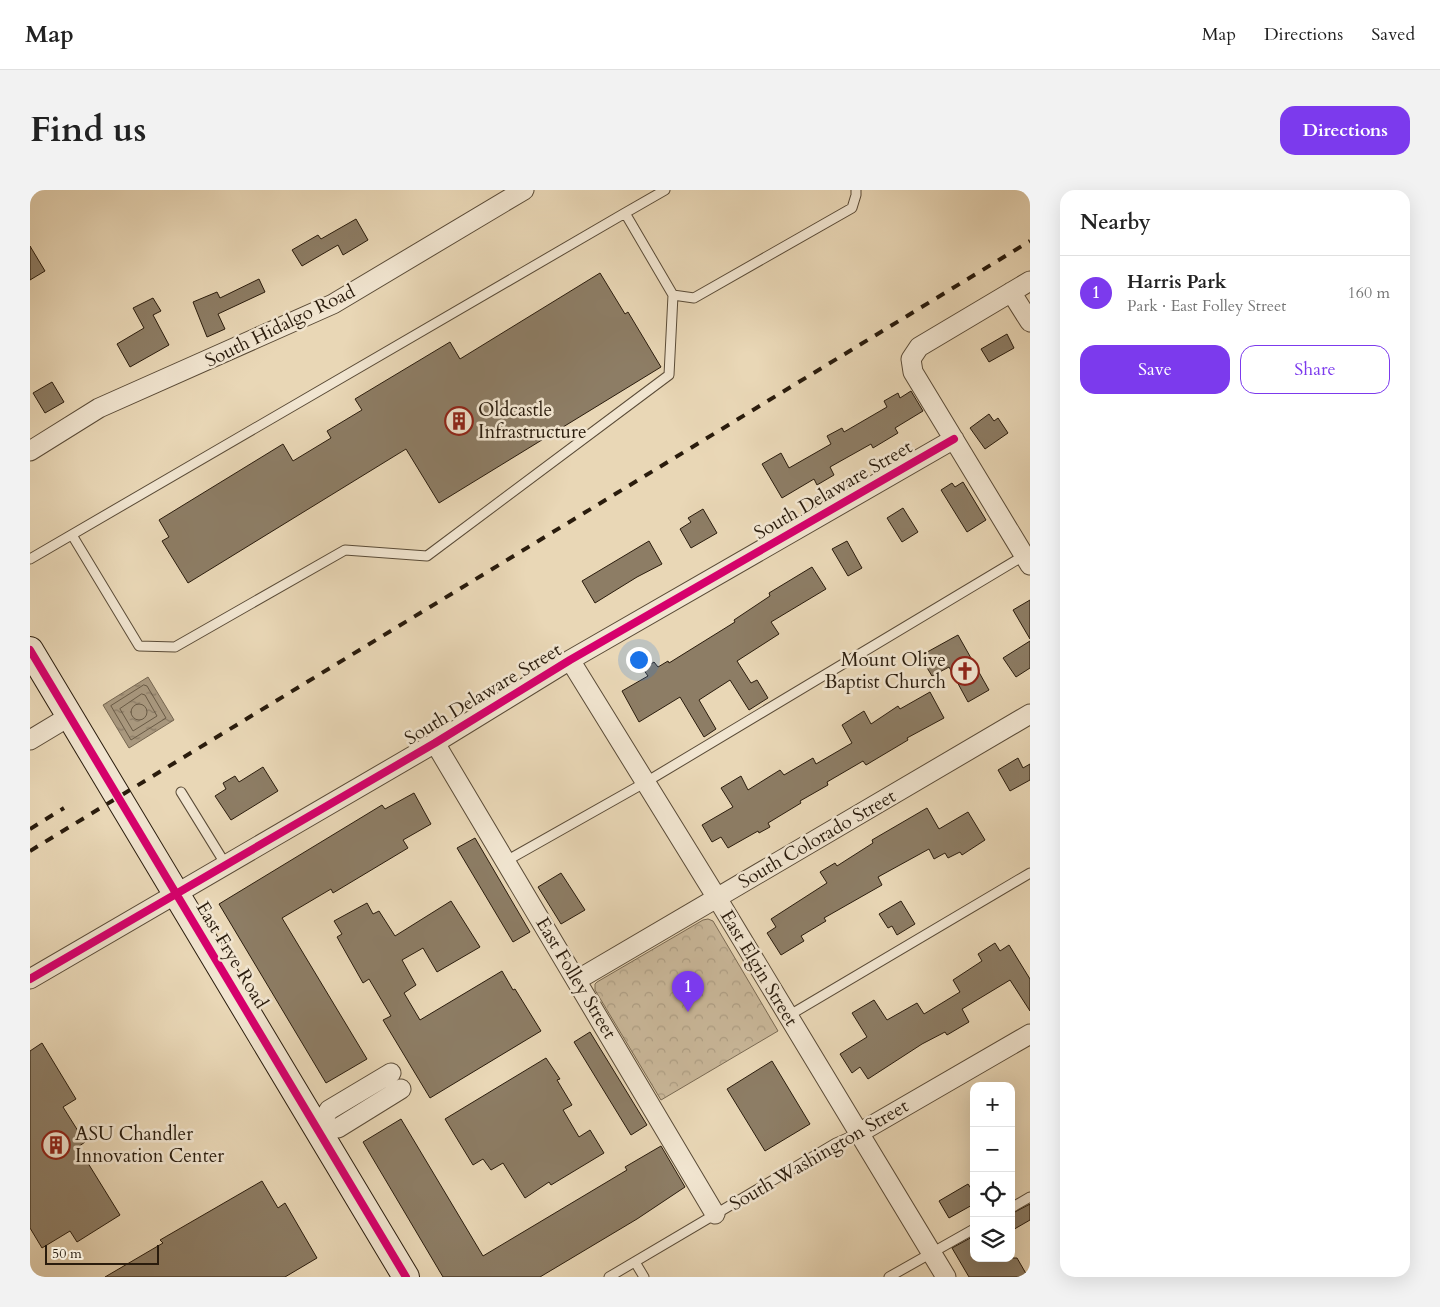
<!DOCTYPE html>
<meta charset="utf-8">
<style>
body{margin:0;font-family:Cardo,serif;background:#f2f2f2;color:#222}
.controls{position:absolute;right:15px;bottom:15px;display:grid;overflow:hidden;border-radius:10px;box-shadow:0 5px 20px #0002}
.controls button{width:45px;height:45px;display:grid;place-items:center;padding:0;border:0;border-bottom:1px solid #e0e0e0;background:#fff;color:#222;font:25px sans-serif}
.scale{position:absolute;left:15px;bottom:12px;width:114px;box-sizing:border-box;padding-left:5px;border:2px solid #2a1c0d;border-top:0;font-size:14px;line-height:18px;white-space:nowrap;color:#2a1c0d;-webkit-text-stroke:4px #f1e5d0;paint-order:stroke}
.you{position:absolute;left:608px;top:469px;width:18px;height:18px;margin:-12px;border:4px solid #fff;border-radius:50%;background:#1a73e8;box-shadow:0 0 0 8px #1a73e833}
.badge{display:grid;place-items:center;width:32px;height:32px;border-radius:50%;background:#7c3aed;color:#fff;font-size:16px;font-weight:700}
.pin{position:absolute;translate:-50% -41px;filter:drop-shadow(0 1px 2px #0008)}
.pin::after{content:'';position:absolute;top:26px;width:18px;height:15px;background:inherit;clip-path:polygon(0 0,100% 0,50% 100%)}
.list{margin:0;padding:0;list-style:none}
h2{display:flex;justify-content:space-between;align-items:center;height:65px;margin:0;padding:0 20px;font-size:21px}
h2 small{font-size:16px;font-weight:400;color:#767676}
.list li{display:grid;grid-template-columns:32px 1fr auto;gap:15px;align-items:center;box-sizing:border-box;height:75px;padding:0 20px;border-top:1px solid #e0e0e0}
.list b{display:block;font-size:19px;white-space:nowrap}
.list p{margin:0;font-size:16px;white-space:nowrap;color:#767676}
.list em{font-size:16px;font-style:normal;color:#767676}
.actions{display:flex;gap:10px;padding:15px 20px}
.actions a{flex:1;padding:11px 0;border:1px solid #7c3aed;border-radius:15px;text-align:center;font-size:18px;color:#7c3aed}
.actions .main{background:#7c3aed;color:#fff}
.icon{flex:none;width:28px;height:28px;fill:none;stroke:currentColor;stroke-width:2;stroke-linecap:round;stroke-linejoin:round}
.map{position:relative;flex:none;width:1000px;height:1087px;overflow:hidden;border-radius:15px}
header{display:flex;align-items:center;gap:30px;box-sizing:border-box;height:70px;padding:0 25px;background:#fff;border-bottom:1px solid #e0e0e0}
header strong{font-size:24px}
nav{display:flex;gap:28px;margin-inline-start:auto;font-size:18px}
.intro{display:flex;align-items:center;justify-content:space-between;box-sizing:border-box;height:120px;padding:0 30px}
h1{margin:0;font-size:35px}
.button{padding:12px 22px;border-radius:15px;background:#7c3aed;color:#fff;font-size:18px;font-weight:700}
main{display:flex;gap:30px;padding:0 30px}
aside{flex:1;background:#fff;border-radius:15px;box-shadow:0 5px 20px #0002}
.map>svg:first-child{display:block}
.park{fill:url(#park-crowns);stroke:#7a6a53}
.water{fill:url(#water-ripples);stroke:#766650}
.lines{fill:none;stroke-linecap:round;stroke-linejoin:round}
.shore{stroke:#695a45;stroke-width:1}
.building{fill:#8d7d65;stroke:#2a1c0d}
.lane-casing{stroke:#5a4b37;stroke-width:11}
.street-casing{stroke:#5a4b37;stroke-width:21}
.secondary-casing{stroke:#2a1c0d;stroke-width:28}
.lane{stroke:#f1e5d0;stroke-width:9}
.street{stroke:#f1e5d0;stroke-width:19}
.secondary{stroke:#f1e5d0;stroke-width:26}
.rail{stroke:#2a1c0d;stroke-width:4;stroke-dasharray:9 9;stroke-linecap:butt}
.cycleway-casing{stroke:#f1e5d0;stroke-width:11}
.cycleway{stroke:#d6006c;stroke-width:8}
.labels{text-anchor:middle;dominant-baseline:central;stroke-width:5;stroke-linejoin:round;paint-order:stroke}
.street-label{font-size:19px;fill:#2a1c0d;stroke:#f1e5d0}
.poi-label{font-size:19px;fill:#2a1c0d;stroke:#f1e5d0;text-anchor:start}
</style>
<header>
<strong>Map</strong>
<nav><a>Map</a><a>Directions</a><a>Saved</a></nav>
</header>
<div class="intro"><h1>Find us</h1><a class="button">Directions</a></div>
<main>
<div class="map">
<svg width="1000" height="1087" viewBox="0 0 1000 1087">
<defs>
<pattern id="park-crowns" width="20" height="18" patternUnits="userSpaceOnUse" patternTransform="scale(1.25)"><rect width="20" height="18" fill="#c9b799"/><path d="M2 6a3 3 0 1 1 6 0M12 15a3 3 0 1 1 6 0" fill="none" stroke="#ad9d83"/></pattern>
<pattern id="water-ripples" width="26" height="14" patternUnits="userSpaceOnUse" patternTransform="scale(1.25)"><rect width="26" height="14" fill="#a8977d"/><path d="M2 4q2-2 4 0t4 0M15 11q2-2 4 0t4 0" fill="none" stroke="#897a65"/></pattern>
</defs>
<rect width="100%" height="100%" fill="#e9d7b6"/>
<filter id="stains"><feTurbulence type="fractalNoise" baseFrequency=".004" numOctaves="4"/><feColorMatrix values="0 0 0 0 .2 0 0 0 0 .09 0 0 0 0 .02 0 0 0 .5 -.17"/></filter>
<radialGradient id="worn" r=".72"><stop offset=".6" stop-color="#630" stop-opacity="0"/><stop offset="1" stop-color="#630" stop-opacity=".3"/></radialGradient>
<path class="park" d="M678 729 683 731 748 841 631 910 565 800V794L567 792 673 730Z"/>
<path class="water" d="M118 487 144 530 99 558 73 515Z"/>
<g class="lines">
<path class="shore" d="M114 495 117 496 136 528 101 550 81 516Z
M112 504 115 505 127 526 103 541 90 519Z
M101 522a8 8 0 1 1 16 0a8 8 0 1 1-16 0Z"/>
</g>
<path class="building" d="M326 29 338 50 313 65 308 55 272 76 262 60 288 45 291 49Z
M0 56 15 81 0 90Z
M570 83 595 124 598 122 631 177 409 313 376 259 158 393 132 351 139 347 129 330 253 254 263 271 301 248 297 241 332 220 325 209 420 152 430 169Z
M229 89 235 102 188 124 195 139 177 147 163 112 187 102 190 108Z
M123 108 131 121 123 125 139 155 100 177 87 154 114 138 103 118Z
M977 144 984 158 959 172 951 159Z
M22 192 34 212 15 223 3 203Z
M881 201 893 221 865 238 868 243 843 258 841 254 800 277 804 285 787 295 784 289 752 308 732 274 751 263 759 278 801 254 797 246 812 238 814 242 857 217 854 211 868 203 870 208Z
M959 224 964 231 968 228 978 243 955 259 940 238Z
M933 292 956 330 937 342 911 300 922 293 925 297Z
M873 318 888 342 872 352 857 328Z
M673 319 687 343 661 358 650 339 661 332 658 328Z
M619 351 632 374 607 387 565 413 552 391Z
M817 351 832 378 818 386 802 359Z
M782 377 796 399 741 432 749 444 707 471 721 493 727 490 738 508 719 520 700 490 669 510 686 539 674 547 650 507 609 532 592 501 618 486 613 479 624 472 628 477 638 471 639 473 705 432 704 430 740 406 739 403Z
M1000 410V449L983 420Z
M928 445 959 500 938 512 919 477 902 486 890 466Z
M1000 451V478L986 487 973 468Z
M900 502 914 528 877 548 878 550 836 575 833 571 797 592 798 595 770 611 771 613 738 633 740 637 729 643 728 641 698 658 691 647 682 652 672 635 703 617 691 598 711 586 718 600 750 580 754 585 783 568 786 574 822 553 812 535 834 521 841 534 868 516 870 519Z
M988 568 993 578 1000 574V590L980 601 968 580Z
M233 577 248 601 201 630 185 606 196 599 193 593 205 586 209 592Z
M384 603 401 634 373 650 378 658 303 703 301 699 252 728 337 869 296 893 189 714 352 615 355 619Z
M897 618 909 639 938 622 955 650 932 665 930 662 918 668 915 663 904 669 899 659 848 687 852 695 794 728 796 731 771 746 774 751 751 765 737 743 746 737 741 729 797 693 790 682 805 673 807 676 843 653 842 650Z
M445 648 500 742 483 752 427 658Z
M531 683 555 720 531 734 508 697Z
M421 711 450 757 407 782 393 758 372 770 386 795 374 803 390 830 472 781 483 800 485 799 511 841 400 908 353 830 361 826 339 789 333 793 307 747 312 744 304 731 337 713 343 724 349 721 365 746Z
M871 711 885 734 867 745 862 736 858 738 849 724Z
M965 753 970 761 979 755 1000 789V821L980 790 932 819 939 832 917 845 915 842 892 854 838 889 830 877 822 883 810 864 837 847 822 823 844 810 857 830 887 813 894 824 930 802 923 790 952 771 948 764Z
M560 842 617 935 601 945 544 852Z
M12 853 46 909 33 917 55 952 48 957 90 1025 47 1052 40 1041 12 1058 0 1038V861Z
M516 868 530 889 527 890 542 915 533 920 549 947 560 940 574 963 521 995 519 992 495 1008 473 973 461 980 453 969 443 975 415 929Z
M742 871 780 934 735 961 697 899Z
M371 929 453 1066 597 980 595 977 631 956 655 997 607 1029 510 1087H413L333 952Z
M232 991 248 1018 255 1013 287 1068 255 1087H75L133 1053 130 1050Z
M938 994 944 1003V1014L919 1028 909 1011Z
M1000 1014V1030L981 1041V1024Z
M944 1046V1068H987L998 1087H939L922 1058Z"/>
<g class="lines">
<defs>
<path id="lane" d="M595 23 635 0
M643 105 664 108 822 18 826 5V0
M0 369 595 23 643 105 639 185 397 366 315 360 145 457 109 456 42 345
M151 602 196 675
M476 671 616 592 995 365
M758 826 1000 683
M981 1018 1000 1007
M605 1072 614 1087
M579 1087 806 953 829 943
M859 1087 944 1039"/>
<path id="street" d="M1000 91 889 157 881 169 883 182 1000 375
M981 102 1000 132
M0 261 69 218 303 114 494 0
M540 470 687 708 916 1087
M0 550 40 526
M405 553 685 1024
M0 789 405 553 540 470 924 249
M547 790 1000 524
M361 883 299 920 287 939 308 938 371 899
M829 943 1000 844"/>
<path id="secondary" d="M0 460 376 1087"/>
</defs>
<use href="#lane" class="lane-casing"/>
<use href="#street" class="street-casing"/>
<use href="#secondary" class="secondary-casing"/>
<use href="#lane" class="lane"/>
<use href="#street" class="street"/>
<use href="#secondary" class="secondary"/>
<path class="rail" d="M0 639 34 618
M0 661 1000 51"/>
<defs>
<path id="cycleway" d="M0 460 376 1087
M0 789 405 553 540 470 924 249"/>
</defs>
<use href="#cycleway" class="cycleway-casing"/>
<use href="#cycleway" class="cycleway"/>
</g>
<defs>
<symbol id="building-ring" viewBox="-11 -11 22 22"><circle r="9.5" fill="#f1e5d0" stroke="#8f2418" stroke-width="1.5"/><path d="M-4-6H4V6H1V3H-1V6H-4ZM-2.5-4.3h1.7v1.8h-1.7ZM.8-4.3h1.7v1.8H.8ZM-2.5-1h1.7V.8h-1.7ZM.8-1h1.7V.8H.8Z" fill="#8f2418"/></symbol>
<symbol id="church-ring" viewBox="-11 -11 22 22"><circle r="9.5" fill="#f1e5d0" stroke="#8f2418" stroke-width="1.5"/><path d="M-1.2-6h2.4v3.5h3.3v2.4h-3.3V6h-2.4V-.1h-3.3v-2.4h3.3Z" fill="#8f2418"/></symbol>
</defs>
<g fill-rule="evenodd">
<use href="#building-ring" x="413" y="215" width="32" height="32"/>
<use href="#church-ring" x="919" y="465" width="32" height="32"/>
<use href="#building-ring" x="10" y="939" width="32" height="32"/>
</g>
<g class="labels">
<g class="street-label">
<text transform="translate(250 136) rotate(-26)">South Hidalgo Road</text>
<text transform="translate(803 300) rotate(-30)">South Delaware Street</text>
<text transform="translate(453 504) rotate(-31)">South Delaware Street</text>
<text transform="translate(787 649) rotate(-30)">South Colorado Street</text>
<text transform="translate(202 765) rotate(59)">East Frye Road</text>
<text transform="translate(729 778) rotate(59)">East Elgin Street</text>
<text transform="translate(546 788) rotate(59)">East Folley Street</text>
<text transform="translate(789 965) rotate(-30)">South Washington Street</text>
</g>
<g class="poi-label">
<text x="448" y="220">Oldcastle<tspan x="448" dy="22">Infrastructure</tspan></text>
<text x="916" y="470" text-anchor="end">Mount Olive<tspan x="916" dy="22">Baptist Church</tspan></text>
<text x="45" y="944">ASU Chandler<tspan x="45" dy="22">Innovation Center</tspan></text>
</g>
</g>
<rect width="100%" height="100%" filter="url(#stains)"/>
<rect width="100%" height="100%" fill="url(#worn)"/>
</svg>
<div class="controls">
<button>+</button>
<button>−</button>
<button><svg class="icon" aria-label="locate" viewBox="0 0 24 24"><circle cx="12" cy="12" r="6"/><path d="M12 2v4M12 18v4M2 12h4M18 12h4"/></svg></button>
<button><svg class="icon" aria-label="layers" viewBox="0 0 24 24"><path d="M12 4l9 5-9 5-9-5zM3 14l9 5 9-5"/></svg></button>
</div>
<div class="scale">50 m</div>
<div class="you"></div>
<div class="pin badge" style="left:658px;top:822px">1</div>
</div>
<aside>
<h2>Nearby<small></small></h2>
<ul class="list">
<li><span class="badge">1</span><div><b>Harris Park</b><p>Park · East Folley Street</p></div><em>160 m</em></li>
</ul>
<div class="actions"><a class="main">Save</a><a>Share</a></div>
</aside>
</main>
